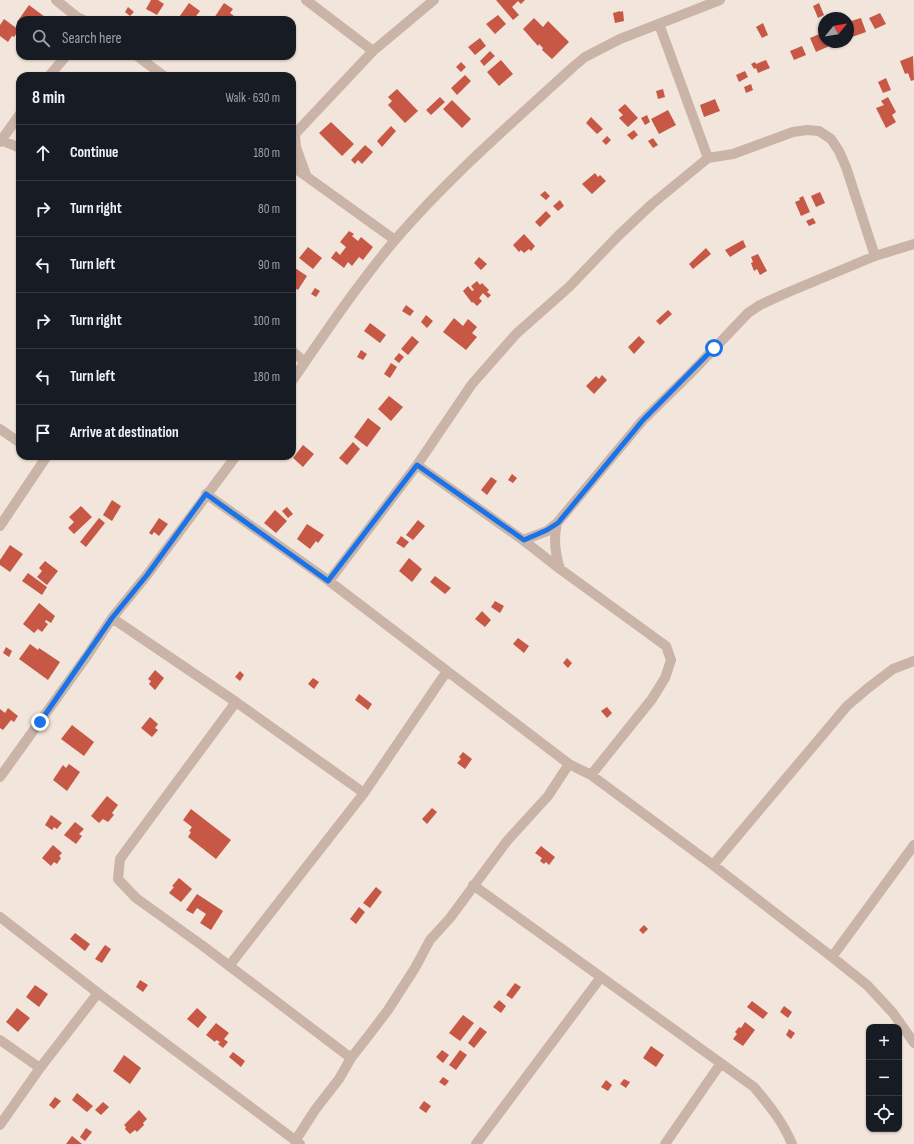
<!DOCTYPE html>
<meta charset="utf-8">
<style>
body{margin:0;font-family:"Sofia Sans Condensed",sans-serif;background:#20242c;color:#f1f3f6}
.controls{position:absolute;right:12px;bottom:12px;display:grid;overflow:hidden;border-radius:8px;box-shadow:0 1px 3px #0004}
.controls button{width:36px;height:36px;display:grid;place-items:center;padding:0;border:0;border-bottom:1px solid #363941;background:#171b24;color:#f1f3f6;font:20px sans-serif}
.compass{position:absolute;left:818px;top:12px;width:36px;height:36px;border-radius:50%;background:#171b24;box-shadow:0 1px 3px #0004;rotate:60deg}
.stop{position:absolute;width:12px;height:12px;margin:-9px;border:3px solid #1a73e8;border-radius:50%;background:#fff}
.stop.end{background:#1a73e8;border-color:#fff;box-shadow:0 1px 4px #0008}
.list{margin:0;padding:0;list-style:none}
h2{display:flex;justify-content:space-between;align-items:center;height:52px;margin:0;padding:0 16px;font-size:17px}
h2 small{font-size:13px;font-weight:400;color:#9ea1a6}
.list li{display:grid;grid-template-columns:26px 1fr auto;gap:12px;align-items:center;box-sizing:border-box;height:56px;padding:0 16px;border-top:1px solid #363941}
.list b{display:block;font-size:15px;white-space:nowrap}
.list em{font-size:13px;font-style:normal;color:#9ea1a6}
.icon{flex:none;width:22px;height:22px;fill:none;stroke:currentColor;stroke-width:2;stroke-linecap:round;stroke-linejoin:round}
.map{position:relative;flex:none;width:914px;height:1144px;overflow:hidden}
.search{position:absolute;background:#171b24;box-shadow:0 1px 3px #0004;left:16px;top:16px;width:280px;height:44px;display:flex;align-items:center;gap:10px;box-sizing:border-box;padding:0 14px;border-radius:12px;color:#9ea1a6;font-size:15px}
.panel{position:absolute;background:#171b24;box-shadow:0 1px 3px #0004;left:16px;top:72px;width:280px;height:388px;border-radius:12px}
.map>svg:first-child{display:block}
.building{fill:#c65845}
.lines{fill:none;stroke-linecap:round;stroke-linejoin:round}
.minor{stroke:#cab4a7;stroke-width:10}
.route{stroke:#1a73e8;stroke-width:5}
</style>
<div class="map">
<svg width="914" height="1144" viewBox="0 0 914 1144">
<rect width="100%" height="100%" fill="#f2e5db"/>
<path class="building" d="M151 0H158L164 4 157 15 146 9Z
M496 0H525L521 4 518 1 512 7 519 15 513 20Z
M189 3 200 11 193 20H177Z
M224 3 233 9 230 13 234 16 232 20H217L214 18Z
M819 3 824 15 818 18 813 6Z
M29 5 49 20H20V24L17 22Z
M128 7 134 12 130 16 125 12Z
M620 11V12L623 11 624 21 615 23 613 13Z
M880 13 886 24 875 29 869 18Z
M498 15 506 24 495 34 486 24Z
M534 18 543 27 548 21 569 42 552 59 542 50 543 48 539 44 538 46 523 29Z
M861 18 866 32 852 37 848 28 853 26 851 21Z
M4 19 19 30 14 37 12 36 8 42 0 36V25Z
M763 23 768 35 762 38 756 27Z
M824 32V42H835L836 43 816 52 810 38Z
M480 38 486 46 475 55 468 47Z
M802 46 806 55 794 60 790 51Z
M490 51 495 56 484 66 480 61Z
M913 56 914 80 911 81 908 73 905 74 900 61Z
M501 60 513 74 499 86 487 72Z
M766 60 770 68 758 73 756 68 754 69 751 64 755 62 756 64Z
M461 62 466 67 461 72 456 67Z
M745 71 748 77 739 82 736 75Z
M465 75 471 81 457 95 451 88Z
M886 78 891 90 883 93 878 82Z
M751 84 753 90 746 93 744 87Z
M397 89 418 111 405 123 388 105 392 101 388 97Z
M663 89 665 97 658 99 656 91Z
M440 97 445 102 431 115 426 110Z
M888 97 896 112 892 115 896 122 886 128 876 108 884 105 881 101Z
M715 99 720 111 704 117 700 105Z
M452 100 471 119 462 128 443 109Z
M625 104 638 118 628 127 619 118 623 115 618 110Z
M668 110 676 125 659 134 651 119Z
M647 115 650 122 645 125 641 118Z
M591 117 603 129 597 134 586 123Z
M331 122 354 144 342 156 319 133Z
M391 126 396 131 382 147 377 141Z
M634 130 638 135 632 140 627 135Z
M607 136 611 140 606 145 602 141Z
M653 138 658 145 653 148 648 141Z
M365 145 373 152 362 164 358 160 355 164 351 160Z
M595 173 598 177 600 175 606 181 592 194 582 184Z
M545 191 550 196 546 200 540 195Z
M820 192 825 203 816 207 811 196Z
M803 196 810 212 801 216 795 202 800 200 799 198Z
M560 200 564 206 558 211 553 206Z
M546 211 551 216 540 227 535 222Z
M813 218 816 223 809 226 806 221Z
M349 231 354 234 352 236 358 241 361 237 373 247 363 260 359 257 352 266 348 262 344 268 331 258 336 251 340 255 346 247 340 242Z
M524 234 535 246 531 251 529 249 524 253 521 250 519 252 513 245Z
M743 240 746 247 730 257 725 250Z
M308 247 322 258 313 269 299 258Z
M706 248 711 254 693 269 689 264Z
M758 254 767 271 760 275 757 269 754 271 751 263 753 262 751 257Z
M479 257 487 264 481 270 474 263Z
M295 268 307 276 298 290 292 286V273Z
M477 281 480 285 482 283 489 290 487 292 491 295 488 298 483 293 479 298 482 301 477 306 473 302 472 303 463 291 468 286 472 291 474 290 471 286Z
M315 288 320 291 316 297 311 294Z
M406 305 414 311 410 316 402 311Z
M668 310 672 314 660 325 656 321Z
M426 315 433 321 427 328 421 322Z
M454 318 463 326 468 319 477 327 472 333 477 337 466 350 443 332Z
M370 323 386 335 380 343 364 331Z
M412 336 419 342 408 355 401 349Z
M639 336 645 342 634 354 628 347Z
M361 350 367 354 363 360 357 357Z
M399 353 404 357 399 363 394 359Z
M391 363 397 367 390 378 384 374Z
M602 375 607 380 594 394 586 386 596 376 599 379Z
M389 396 403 407 391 421 378 409Z
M368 418 381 428 367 447 354 437Z
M353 442 360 449 347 465 339 458Z
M303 445 314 454 303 467 293 458Z
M512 474 517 478 513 483 508 480Z
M491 477 497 481 487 495 481 490Z
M112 500 121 506 112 521 103 515Z
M81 506 92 517 74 534 68 528 74 522 69 517Z
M287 507 293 514 288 518 282 511Z
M275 510 287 521 276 533 264 523Z
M99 518 105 523 86 547 80 542Z
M159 518 168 524 159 536 154 532 152 535 149 533Z
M418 520 425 526 413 540 406 535Z
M307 524 324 535 318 543 316 541 310 549 297 539Z
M401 536 409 542 404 548 396 543Z
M10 545 23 554 10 572 0 565V560Z
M409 558 422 569 412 582 399 571Z
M45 561 58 571 47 585 37 577 42 571 39 568Z
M28 573 47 587 42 595 22 581Z
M435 576 451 588 445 594 430 582Z
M495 601 504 606 500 613 491 607Z
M39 603 55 616 51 623 46 620 45 622 48 624 42 632 38 629 34 633 23 624Z
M482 611 491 620 485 627 475 619Z
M518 638 529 646 524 653 513 644Z
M30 644 38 650 39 648 60 662 48 680 19 659Z
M6 647 12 651 9 657 3 653Z
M567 658 572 663 568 668 563 663Z
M155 670 164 678 155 690 149 684 151 681 148 679Z
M240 671 244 675 240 681 235 677Z
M313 678 319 682 314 689 308 684Z
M359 694 372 704 368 710 355 700Z
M607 707 612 713 607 718 601 711Z
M8 708 18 716 14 722 11 720 3 730 0 728V709L5 713Z
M150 717 158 724 155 728 158 730 152 737 141 728Z
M72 725 94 742 84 756 61 739Z
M463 752 472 759 465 769 457 763 461 759 459 757Z
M69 764 80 772 67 791 53 780 63 765 66 768Z
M107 796 118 805 112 813 114 815 108 822 103 819 99 823 91 816Z
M432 808 437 812 427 824 422 819Z
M191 809 231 840 216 859 188 837 191 832 189 831 192 827 183 820Z
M51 815 62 823 57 829 54 827 52 830 45 825Z
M75 822 84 829 79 834 82 836 76 844 64 835Z
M53 845 62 853 59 856 61 858 57 864 54 862 51 866 42 858Z
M541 846 555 857 549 865 546 862 544 864 540 861 542 858 535 853Z
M179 878 192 889 181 902 169 893 174 887 172 886Z
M376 887 382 892 370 908 363 903Z
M197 894 223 911 211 930 200 923 206 914 197 908 193 914 186 910Z
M359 907 365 912 356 924 350 919Z
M644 925 648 929 643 934 639 930Z
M75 933 90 944 85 951 70 939Z
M105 945 111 949 102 963 95 959Z
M140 980 148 985 143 992 136 987Z
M515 983 521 987 512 999 506 995Z
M35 985 48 994 39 1007 26 997Z
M499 1000 506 1006 501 1013 493 1007Z
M752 1001 768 1013 763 1019 747 1007Z
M784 1006 792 1012 788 1018 780 1012Z
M17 1008 30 1018 18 1032 6 1022Z
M197 1008 207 1017 198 1028 187 1019Z
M463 1015 474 1023 460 1041 449 1033Z
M745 1022 755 1030 743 1046 733 1039 737 1034 735 1032 739 1027 741 1028Z
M216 1023 229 1033 224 1039 228 1042 223 1048 218 1044 220 1042 216 1040 215 1042 206 1035Z
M480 1027 487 1032 474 1048 468 1043Z
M789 1029 795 1033 791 1039 786 1035Z
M651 1046 664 1055 656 1067 643 1058Z
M442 1050 449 1055 443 1063 436 1057Z
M460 1050 467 1055 456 1070 449 1065Z
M233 1052 245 1061 241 1067 229 1057Z
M124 1055 141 1068 130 1084 113 1071Z
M443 1077 449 1081 445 1086 439 1082Z
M624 1079 630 1082 626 1088 620 1084Z
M606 1080 612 1085 608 1091 601 1087Z
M77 1093 93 1106 87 1112 72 1100Z
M55 1097 61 1101 54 1109 49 1105Z
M424 1101 431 1106 426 1113 419 1108Z
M103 1102 109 1107 101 1115 95 1110Z
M139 1110 147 1119 143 1123 144 1125 137 1132 135 1130 130 1134 125 1129 126 1127 124 1125Z
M86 1128 92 1132 85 1141 80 1137Z
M72 1136 82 1144H66Z"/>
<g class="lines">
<path class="minor" d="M56 0 77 17 84 20
M306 0 373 51
M659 24 708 158
M137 56 164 76
M49 76 66 56
M295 136 296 147 306 175
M292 137 373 51 434 0
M1 140 20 148
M0 142 20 114
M292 166 395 240
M292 351 305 362
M292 381C325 333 358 284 395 240 449 177 513 122 573 67L585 57 620 39 720 0
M0 429 20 443
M417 465 523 540 560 569 666 646 671 660 665 678 652 699 591 775
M206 494 329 581 569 764 591 775 713 865 832 957 867 985 893 1013 914 1043
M557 523C553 539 555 553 560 569
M0 526 47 456
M523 540 547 531 557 523 643 420 689 375 748 313 760 305 784 294 875 256 914 244
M329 581 417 465 472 384 516 334 569 287 618 236 652 204 708 158 733 154 793 132 807 130 819 131 831 139 839 151 846 167 875 256
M112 618 236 702 364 793
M236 702 128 848 120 859 118 879 136 898 203 946 351 1058
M0 777 87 656 112 618 147 575 236 456
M713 865 847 706 868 688 893 669 914 661
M473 885 754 1087C769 1105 783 1122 792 1144
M0 917 98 993 300 1144
M832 957 914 845
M229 966 364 793 447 671
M0 1040 40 1068
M0 1125 40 1068 98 993
M295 1141 315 1110 339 1079 351 1058 369 1035 388 1010 415 968 430 940 450 918 507 841 548 796 569 764
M476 1144 601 977
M665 1144 721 1063"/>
</g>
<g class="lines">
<path class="route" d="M40 722 112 618 147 575 206 494 328 581 417 465 524 540 547 530 558 523 643 420 714 348"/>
</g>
</svg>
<div class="controls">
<button>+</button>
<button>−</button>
<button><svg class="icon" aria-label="locate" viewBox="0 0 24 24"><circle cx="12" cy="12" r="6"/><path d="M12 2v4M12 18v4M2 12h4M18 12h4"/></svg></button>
</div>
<svg class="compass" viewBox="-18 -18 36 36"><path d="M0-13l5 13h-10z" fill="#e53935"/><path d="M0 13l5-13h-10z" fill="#9ea1a6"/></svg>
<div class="stop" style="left:714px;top:348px"></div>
<div class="stop end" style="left:40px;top:722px"></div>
<div class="search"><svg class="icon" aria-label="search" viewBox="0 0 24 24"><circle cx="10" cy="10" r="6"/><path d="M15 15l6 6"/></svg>Search here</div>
<section class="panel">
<h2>8 min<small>Walk · 630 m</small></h2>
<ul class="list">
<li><svg class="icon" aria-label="ahead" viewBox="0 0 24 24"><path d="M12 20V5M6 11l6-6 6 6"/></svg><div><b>Continue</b></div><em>180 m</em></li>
<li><svg class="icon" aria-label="right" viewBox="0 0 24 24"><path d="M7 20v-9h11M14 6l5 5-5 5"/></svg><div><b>Turn right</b></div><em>80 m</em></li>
<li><svg class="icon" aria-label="left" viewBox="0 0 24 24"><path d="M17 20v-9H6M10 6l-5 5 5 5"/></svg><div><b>Turn left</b></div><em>90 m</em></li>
<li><svg class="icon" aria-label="right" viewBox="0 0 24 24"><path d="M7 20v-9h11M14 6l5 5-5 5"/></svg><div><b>Turn right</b></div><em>100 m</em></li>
<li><svg class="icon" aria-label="left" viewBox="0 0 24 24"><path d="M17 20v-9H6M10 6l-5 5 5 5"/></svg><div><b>Turn left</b></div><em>180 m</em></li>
<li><svg class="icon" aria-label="arrive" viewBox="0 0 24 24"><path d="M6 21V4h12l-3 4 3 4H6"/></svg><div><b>Arrive at destination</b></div></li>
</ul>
</section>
</div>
